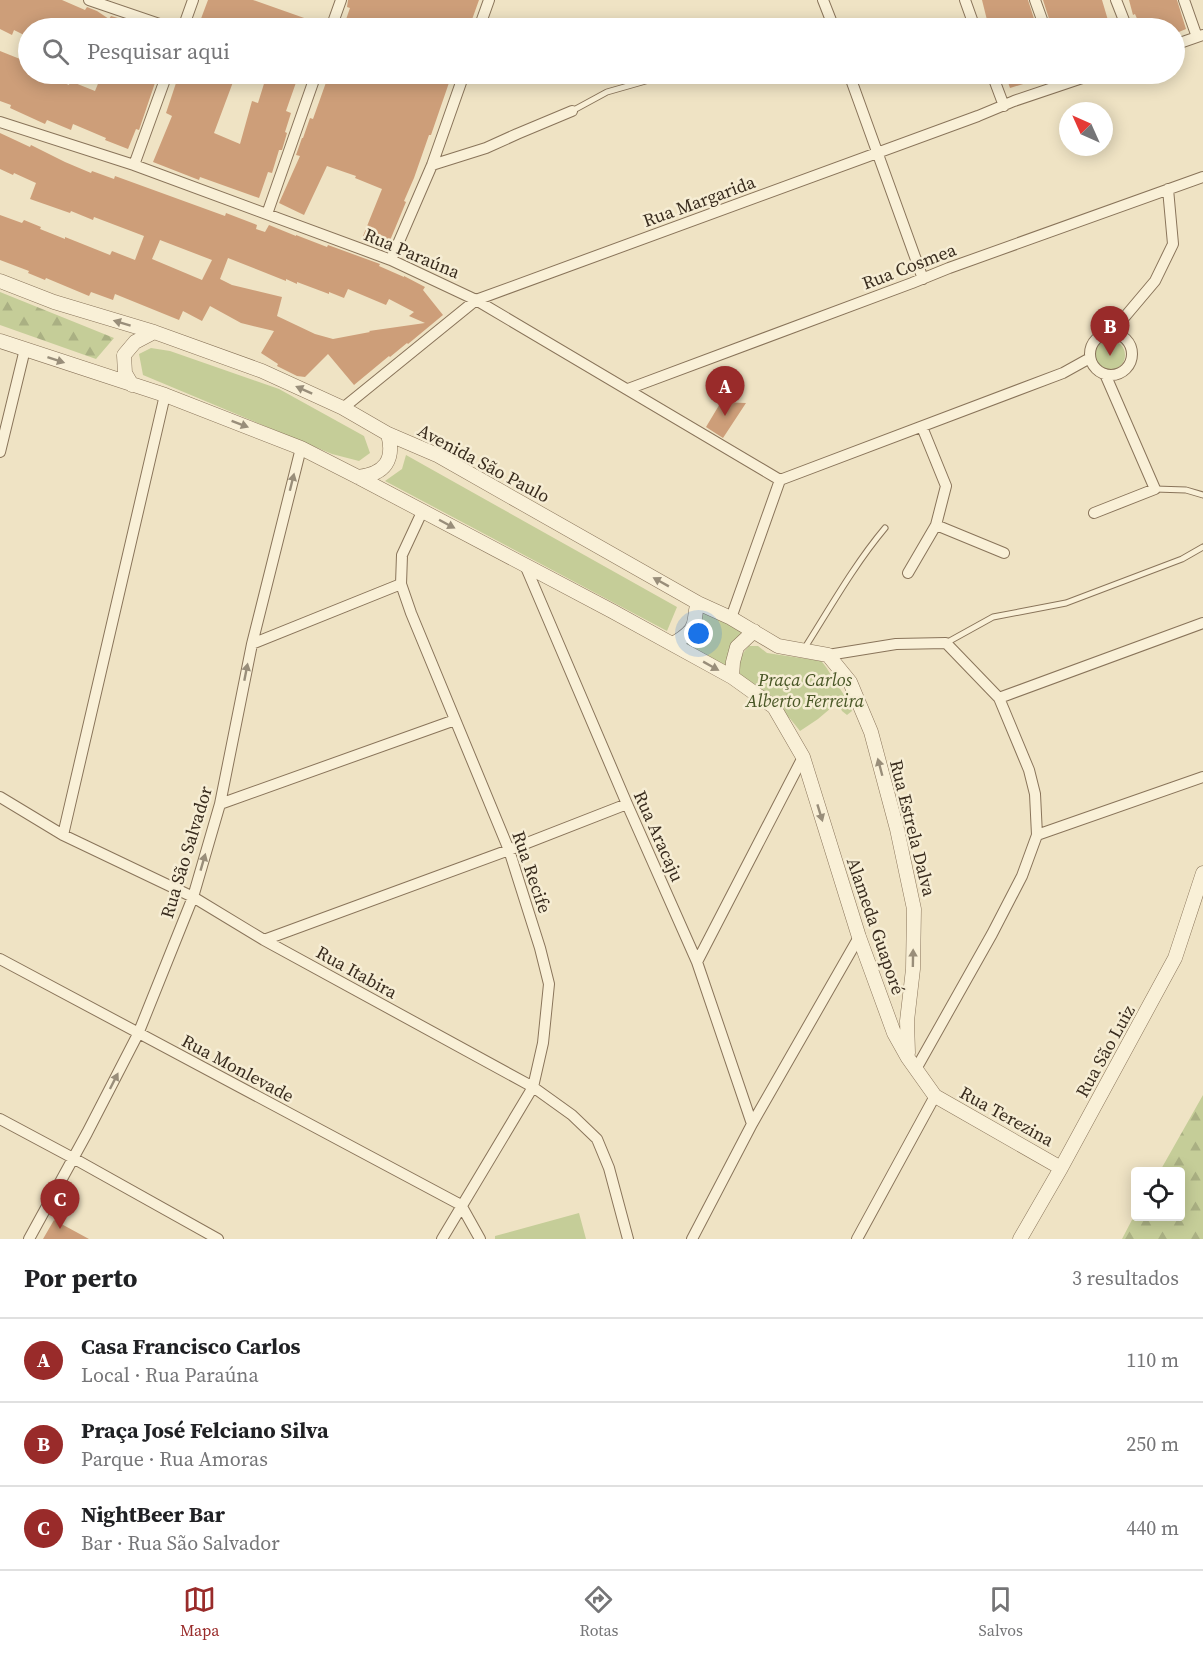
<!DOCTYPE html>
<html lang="pt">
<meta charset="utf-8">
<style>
body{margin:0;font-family:"Source Serif 4",serif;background:#f2f2f2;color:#202124}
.controls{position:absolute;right:18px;bottom:18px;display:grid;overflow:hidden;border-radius:6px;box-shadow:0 3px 15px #0003}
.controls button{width:54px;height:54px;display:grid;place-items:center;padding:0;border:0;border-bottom:2px solid #e0e0e0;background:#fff;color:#202124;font:30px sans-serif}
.compass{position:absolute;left:1059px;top:102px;width:54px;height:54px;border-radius:50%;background:#fff;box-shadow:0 3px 15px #0003;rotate:315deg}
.you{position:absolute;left:699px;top:634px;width:21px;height:21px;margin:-15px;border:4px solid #fff;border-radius:50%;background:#1a73e8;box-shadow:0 0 0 9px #1a73e833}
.badge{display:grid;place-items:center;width:39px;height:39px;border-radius:50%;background:#992b2a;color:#fff;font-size:20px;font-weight:700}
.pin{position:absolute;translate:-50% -50px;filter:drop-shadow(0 2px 3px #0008)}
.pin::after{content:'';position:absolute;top:32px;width:21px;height:18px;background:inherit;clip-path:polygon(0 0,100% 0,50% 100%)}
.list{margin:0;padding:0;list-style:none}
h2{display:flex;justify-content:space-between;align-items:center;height:78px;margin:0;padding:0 24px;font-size:26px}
h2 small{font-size:20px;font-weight:400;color:#757577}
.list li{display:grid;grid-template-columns:39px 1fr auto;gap:18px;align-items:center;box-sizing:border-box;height:84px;padding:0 24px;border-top:2px solid #e0e0e0}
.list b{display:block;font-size:22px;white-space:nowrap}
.list p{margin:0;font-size:20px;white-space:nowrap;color:#757577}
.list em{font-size:20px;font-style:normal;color:#757577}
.icon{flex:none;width:33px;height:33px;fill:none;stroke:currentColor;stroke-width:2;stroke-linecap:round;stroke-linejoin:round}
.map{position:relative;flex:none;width:1203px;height:1239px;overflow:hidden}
.search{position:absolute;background:#fff;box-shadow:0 3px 15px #0003;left:18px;right:18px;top:18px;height:66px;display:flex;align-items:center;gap:15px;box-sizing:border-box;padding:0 21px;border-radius:33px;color:#757577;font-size:22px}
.sheet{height:330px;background:#fff}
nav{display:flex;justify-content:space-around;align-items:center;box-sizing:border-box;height:84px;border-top:2px solid #e0e0e0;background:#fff;font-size:16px;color:#757577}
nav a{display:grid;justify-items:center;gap:3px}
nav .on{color:#992b2a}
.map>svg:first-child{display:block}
.green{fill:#c5cd98}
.forest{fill:url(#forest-firs)}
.building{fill:#cd9e79;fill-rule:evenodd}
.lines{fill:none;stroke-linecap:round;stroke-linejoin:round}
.service-casing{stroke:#89745a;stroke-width:7}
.minor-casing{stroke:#89745a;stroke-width:12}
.tertiary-casing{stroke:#89745a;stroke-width:15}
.service{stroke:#f9f0d7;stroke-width:5}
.minor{stroke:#f9f0d7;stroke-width:10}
.tertiary{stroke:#f9f0d7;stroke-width:14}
.oneway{fill:#998e7a}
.labels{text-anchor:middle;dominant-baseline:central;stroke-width:5;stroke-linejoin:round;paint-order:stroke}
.street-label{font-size:18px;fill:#392c1e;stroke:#f6edd4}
.park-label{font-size:18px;font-style:italic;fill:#485625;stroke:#f6edd4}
</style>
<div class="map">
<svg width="1203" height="1239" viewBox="0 0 1203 1239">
<defs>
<pattern id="forest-firs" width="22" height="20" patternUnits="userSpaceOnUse" patternTransform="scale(1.5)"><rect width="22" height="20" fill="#c5cd98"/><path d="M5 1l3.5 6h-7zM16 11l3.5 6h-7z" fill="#aab083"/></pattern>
</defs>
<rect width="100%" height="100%" fill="#efe3c4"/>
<path class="green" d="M1095 355a15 15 0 1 1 30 0a15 15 0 1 1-30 0Z
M151 348 170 351 279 389 364 436 370 453 359 461 332 454 143 375 139 354Z
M406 455 677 607 667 631 385 481 402 469Z
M703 610 741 632 726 669 683 646 699 634Z
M749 646H758L767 653 821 661C827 667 830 674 835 681 841 691 848 699 852 711L847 715 842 711 838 702 818 719 800 731C782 707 764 694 739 678 738 662 738 658 749 646Z
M579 1213 586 1239H495V1236Z"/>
<path class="forest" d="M0 292 114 338 96 359 0 325Z
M1203 1095V1239H1122L1135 1214 1136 1216H1180V1172L1160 1171Z"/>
<path class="building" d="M0 0H62L85 10 87 7 97 11 109 19 111 16 125 20 137 28H28V37L14 30 12 35 0 29Z
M208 0H253L324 25V28H211L199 24Z
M348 0H479L469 28H343L350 8 347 7Z
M982 0H1028L1037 28H989Z
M1043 0H1102L1110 27 1104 28H1052Z
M1129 0H1177L1186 29 1174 34V28H1141L1135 14 1133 15Z
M0 51 25 61 23 65 28 67V74H41L69 85 70 81 95 91 102 74H158L139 130 136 129 128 149 105 140 106 138 73 124 71 130 47 120 45 124 10 108 11 105 0 101Z
M179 74H236L214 133 240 144 252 101 258 103 267 74H299L286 111 291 113 285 132 287 133 282 150H279L272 173 268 172 259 198 200 177 199 180 153 162 172 116 166 113Z
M329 74H452L431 135H429L414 178 404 201 406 202 386 250 361 241 382 189 355 178 356 176 327 166 304 215 279 203 300 156 296 155 302 138H303L310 118 313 119Z
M1005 74H1048L1049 76 1010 88Z
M0 133 30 147 31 145 65 162 91 173 92 171 114 179 115 176 225 216 226 213 257 225 256 229 265 232 269 225 296 236V235L327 247 328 245 380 264 379 266 404 277V276L425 287 423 290 443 315 408 344 407 343 390 357 389 356 354 385 328 354 305 377 297 376 277 366 278 364 261 353 274 331 241 323 210 306 202 321 183 311 179 320 115 294 113 300 91 292 89 296 46 278 45 280 28 273 29 271 0 260V215L22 223 24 220 41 227 40 229 65 239V237L110 255 112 251 135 260 144 236 94 217 93 220 71 211 70 213 30 199 36 183 14 173 13 175 0 169ZM160 240 212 260 202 280 152 259ZM228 258 286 281V279L297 284V282L329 294V292L344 298 348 289 386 305 389 299 414 312 409 316 425 323 369 331 370 332 333 339 315 334 277 316 282 297 232 285 220 279Z
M721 402 746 403 723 438 706 427Z
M54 1220 89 1239H43Z"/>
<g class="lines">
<defs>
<path id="service" d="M780 28 833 27
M572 111 607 92 670 74
M1155 489 1186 490 1203 495
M946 643 993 617 1066 603 1182 559 1203 547
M804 649C830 608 854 565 885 528"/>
<path id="minor" d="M89 0 171 28
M823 0 834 28
M965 0 975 28
M1035 0 1045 28
M1116 0 1127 28
M1184 0 1197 37
M183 28 193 0
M331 28 341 0
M479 28 489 0
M1174 45 1203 35
M849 74 923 279
M992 74 1004 106
M0 122 134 165 391 260 476 300 780 480
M134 165 167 74
M432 165 486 148 517 134 572 111
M267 214 316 74
M391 260 432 165 464 74
M1112 332 1155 281 1173 244 1168 189
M1090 354a21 21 0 1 1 42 0a21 21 0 1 1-42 0Z
M628 389 912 283 949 268 1203 177
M343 408 476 300 978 116 1014 101 1094 74
M0 452 25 349
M422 512 402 555 401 584 411 613 509 850 540 948 549 984 543 1043 533 1087 442 1239
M1094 513 1155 489 1105 374
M936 525 1004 553
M525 565 627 804 697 962 752 1124
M908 573 936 525 946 486 922 427
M731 618 780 480 1063 373 1090 358
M252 644 401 584
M828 655 896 644 946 643 999 698 1029 770 1035 794 1037 835 1022 876 992 934 916 1069
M999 698 1203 623
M0 797 63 835 193 897 264 940 533 1087 572 1115 597 1139 609 1168 628 1239
M220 804 455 720
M63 835 165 395
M1037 835 1203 777
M264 940 509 850 627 804
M0 959 461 1205
M697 962 803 757
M0 1119 73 1158 218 1239
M461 1205 480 1239
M29 1239 87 1133 138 1034 193 897 220 804 252 644 301 448
M692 1239 752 1124 859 937
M857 1239 935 1096"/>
<path id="tertiary" d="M0 281 54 302 154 332 262 371 343 408 388 434 437 455 698 603 731 618 778 646 828 655 850 682 871 732 897 829 914 909 913 969 907 1021 908 1053
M0 341 165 395 301 448 358 477 612 611 732 677 774 707 803 757 859 937 894 1033 908 1058 935 1096 1061 1168
M132 385 125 373 124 355 135 342 154 332
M358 477C385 474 395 460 388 434
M673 644C681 639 692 633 694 623 696 616 695 610 698 603
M732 677 733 662 737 647 754 631
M1020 1239 1061 1168 1175 958 1203 873"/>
</defs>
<use href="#service" class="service-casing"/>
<use href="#minor" class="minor-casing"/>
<use href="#tertiary" class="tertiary-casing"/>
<use href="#service" class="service"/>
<use href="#minor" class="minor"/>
<use href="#tertiary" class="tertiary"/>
</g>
<defs><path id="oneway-solid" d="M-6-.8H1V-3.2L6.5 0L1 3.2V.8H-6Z" transform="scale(1.5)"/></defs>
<g class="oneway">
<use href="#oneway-solid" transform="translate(122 323) rotate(-163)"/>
<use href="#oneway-solid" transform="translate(56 360) rotate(18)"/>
<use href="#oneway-solid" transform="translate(304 390) rotate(-156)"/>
<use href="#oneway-solid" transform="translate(240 424) rotate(21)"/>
<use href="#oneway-solid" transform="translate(292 482) rotate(-76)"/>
<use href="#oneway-solid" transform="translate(447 524) rotate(28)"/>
<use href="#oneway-solid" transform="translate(661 582) rotate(-151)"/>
<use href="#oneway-solid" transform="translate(711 666) rotate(29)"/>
<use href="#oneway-solid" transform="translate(246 672) rotate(-79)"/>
<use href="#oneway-solid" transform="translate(880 767) rotate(-105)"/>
<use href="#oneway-solid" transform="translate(820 813) rotate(73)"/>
<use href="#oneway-solid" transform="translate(203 862) rotate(-74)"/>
<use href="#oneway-solid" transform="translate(913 958) rotate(-89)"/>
<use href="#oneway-solid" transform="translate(114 1081) rotate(-63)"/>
</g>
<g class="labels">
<g class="street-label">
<text transform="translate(699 201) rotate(-20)">Rua Margarida</text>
<text transform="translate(412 253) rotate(23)">Rua Paraúna</text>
<text transform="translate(909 266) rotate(-21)">Rua Cosmea</text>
<text transform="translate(484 463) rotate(28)">Avenida São Paulo</text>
<text transform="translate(913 828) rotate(76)">Rua Estrela Dalva</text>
<text transform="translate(659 836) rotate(66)">Rua Aracaju</text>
<text transform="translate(186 852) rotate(-73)">Rua São Salvador</text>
<text transform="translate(532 872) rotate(71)">Rua Recife</text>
<text transform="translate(876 926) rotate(71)">Alameda Guaporé</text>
<text transform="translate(357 972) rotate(29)">Rua Itabira</text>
<text transform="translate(1105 1051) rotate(-61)">Rua São Luiz</text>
<text transform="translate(238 1068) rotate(28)">Rua Monlevade</text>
<text transform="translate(1007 1116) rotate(29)">Rua Terezina</text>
</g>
<g class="park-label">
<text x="805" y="679">Praça Carlos<tspan x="805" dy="21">Alberto Ferreira</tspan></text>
</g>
</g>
</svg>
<div class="controls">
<button><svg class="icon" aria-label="locate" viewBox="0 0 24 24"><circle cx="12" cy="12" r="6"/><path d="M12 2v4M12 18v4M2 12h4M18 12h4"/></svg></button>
</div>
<svg class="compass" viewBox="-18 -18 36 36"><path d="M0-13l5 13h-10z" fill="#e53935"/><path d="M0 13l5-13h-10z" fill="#757577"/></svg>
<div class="you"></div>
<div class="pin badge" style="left:725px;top:416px">A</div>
<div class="pin badge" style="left:1110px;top:356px">B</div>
<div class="pin badge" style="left:60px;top:1229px">C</div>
<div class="search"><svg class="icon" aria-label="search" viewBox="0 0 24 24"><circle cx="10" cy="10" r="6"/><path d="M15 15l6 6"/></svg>Pesquisar aqui</div>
</div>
<section class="sheet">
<h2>Por perto<small>3 resultados</small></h2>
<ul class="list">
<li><span class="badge">A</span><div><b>Casa Francisco Carlos</b><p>Local · Rua Paraúna</p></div><em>110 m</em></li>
<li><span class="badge">B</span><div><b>Praça José Felciano Silva</b><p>Parque · Rua Amoras</p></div><em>250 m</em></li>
<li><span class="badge">C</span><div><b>NightBeer Bar</b><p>Bar · Rua São Salvador</p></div><em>440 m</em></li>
</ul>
</section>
<nav>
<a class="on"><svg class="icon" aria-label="map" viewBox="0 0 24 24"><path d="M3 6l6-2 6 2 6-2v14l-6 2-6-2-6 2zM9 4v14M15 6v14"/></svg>Mapa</a>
<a><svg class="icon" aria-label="directions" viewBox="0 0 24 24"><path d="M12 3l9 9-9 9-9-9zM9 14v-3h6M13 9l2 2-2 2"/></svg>Rotas</a>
<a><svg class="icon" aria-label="saved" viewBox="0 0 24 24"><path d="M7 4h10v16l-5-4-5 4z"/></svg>Salvos</a>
</nav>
